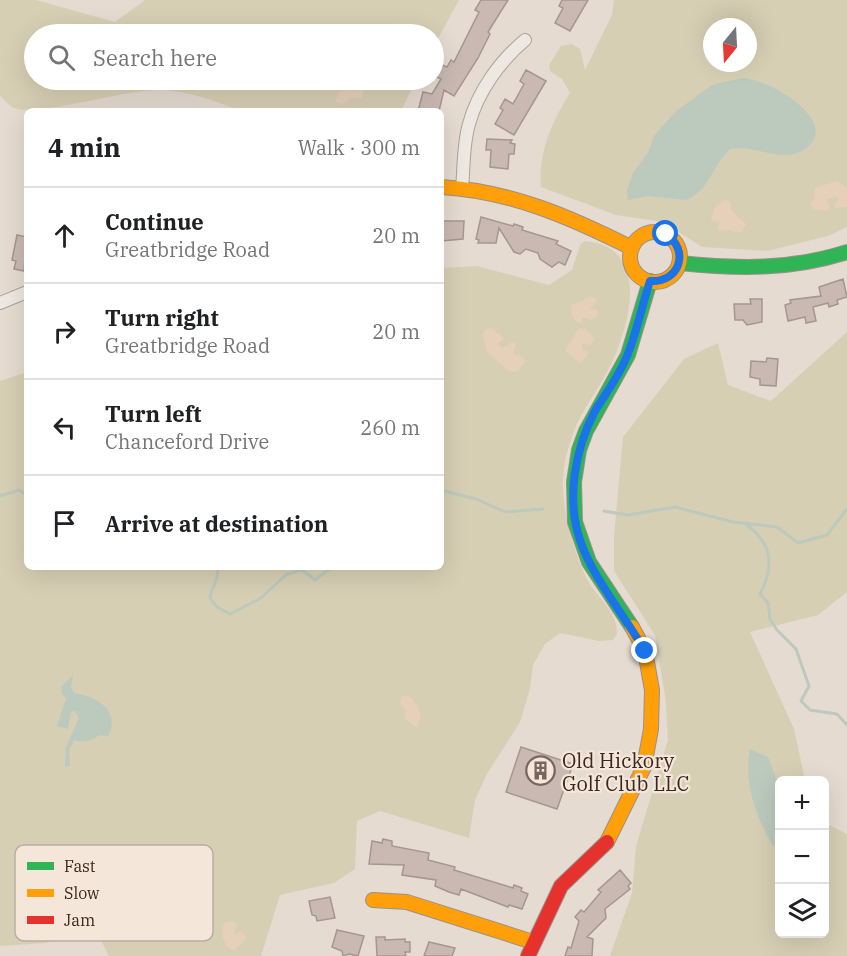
<!DOCTYPE html>
<meta charset="utf-8">
<style>
body{margin:0;font-family:"IBM Plex Serif",serif;background:#f6f6f6;color:#202124}
.controls{position:absolute;right:18px;bottom:18px;display:grid;overflow:hidden;border-radius:9px;box-shadow:0 6px 24px #0002}
.controls button{width:54px;height:54px;display:grid;place-items:center;padding:0;border:0;border-bottom:2px solid #e0e0e0;background:#fff;color:#202124;font:30px sans-serif}
.compass{position:absolute;left:703px;top:18px;width:54px;height:54px;border-radius:50%;background:#fff;box-shadow:0 6px 24px #0002;rotate:198deg}
.stop{position:absolute;width:18px;height:18px;margin:-14px;border:4px solid #1a73e8;border-radius:50%;background:#fff}
.stop.end{background:#1a73e8;border-color:#fff;box-shadow:0 2px 6px #0008}
.list{margin:0;padding:0;list-style:none}
h2{display:flex;justify-content:space-between;align-items:center;height:78px;margin:0;padding:0 24px;font-size:26px}
h2 small{font-size:20px;font-weight:400;color:#757577}
.list li{display:grid;grid-template-columns:39px 1fr auto;gap:18px;align-items:center;box-sizing:border-box;height:96px;padding:0 24px;border-top:2px solid #e0e0e0}
.list b{display:block;font-size:22px;white-space:nowrap}
.list p{margin:0;font-size:20px;white-space:nowrap;color:#757577}
.list em{font-size:20px;font-style:normal;color:#757577}
.icon{flex:none;width:33px;height:33px;fill:none;stroke:currentColor;stroke-width:2;stroke-linecap:round;stroke-linejoin:round}
.map{position:relative;flex:none;width:847px;height:956px;overflow:hidden}
.search{position:absolute;background:#fff;box-shadow:0 6px 24px #0002;left:24px;top:24px;width:420px;height:66px;display:flex;align-items:center;gap:15px;box-sizing:border-box;padding:0 21px;border-radius:33px;color:#757577;font-size:22px}
.panel{position:absolute;background:#fff;box-shadow:0 6px 24px #0002;left:24px;top:108px;width:420px;height:462px;border-radius:9px}
.map>svg:first-child{display:block}
.green{fill:#d7cfb4;fill-rule:evenodd}
.sand{fill:#e6d0ba}
.water{fill:#bcc9bd}
.lines{fill:none;stroke-linecap:round;stroke-linejoin:round}
.stream{stroke:#bcc9bd;stroke-width:3}
.building{fill:#c9b9b2;stroke:#a69690;stroke-width:1.5}
.street-casing{stroke:#aba199;stroke-width:14}
.fast-casing{stroke:#9a908a;stroke-width:16}
.slow-casing{stroke:#9a908a;stroke-width:16}
.jam-casing{stroke:#9a908a;stroke-width:16}
.street{stroke:#eee8e2;stroke-width:12}
.fast{stroke:#30b455;stroke-width:14}
.slow{stroke:#ff9f0a;stroke-width:14}
.jam{stroke:#e5322d;stroke-width:14}
.route{stroke:#1a73e8;stroke-width:8}
.labels{text-anchor:middle;dominant-baseline:central;stroke-width:4.5;stroke-linejoin:round;paint-order:stroke}
.poi-label{font-size:20px;fill:#3a2721;stroke:#f4e6d9;text-anchor:start}
.key{fill:#f4e6d9;stroke:#bcada2;stroke-width:1.5}
.key-label{font-size:16px;fill:#3a2721}
</style>
<div class="map">
<svg width="847" height="956" viewBox="0 0 847 956">
<rect width="100%" height="100%" fill="#e5dbd1"/>
<path class="green" d="M0 0H36L115 22 145 0H459L434 46V34H34V80H416L401 111H234L233 108C209 99 187 91 161 90 126 89 38 117 14 108 9 106 4 99 0 96Z
M614 0H847V227L828 236 767 251 702 247 663 222 616 215 541 187C538 153 552 121 570 93L562 79 550 71 549 65 561 46 572 44 580 49 585 70 612 15ZM712 27H748V63H712Z
M584 241C650 246 631 321 612 362 601 387 582 408 573 434 569 445 565 458 564 469 559 500 572 547 585 575 594 596 618 610 617 634L613 640 599 641 560 633 545 644 533 665 530 689 520 722 487 774 475 800 469 838 380 811 357 821 355 869 334 883 280 895 261 956H109L93 925 46 943 0 946V381L27 372V567H441V268L477 266 549 285 572 270 580 245Z
M847 332V592L818 615 750 632 794 729 805 780H780V934H824L825 823 847 834V956H610L632 893 636 846 668 740 666 702 655 635 614 571V537L623 437 684 359 718 343 728 385 771 401Z"/>
<path class="sand" d="M351 83 365 89 362 98H352L342 104 336 102 338 92Z
M837 181 847 188V207L836 208 834 206 838 199 836 196 826 199 830 205 828 211 813 209 810 204 815 198V188Z
M726 200 731 204V210L746 224 740 233 728 230 720 231 718 228 720 222 711 220 714 208Z
M591 296 597 300 590 309 598 311V316L590 320 583 317 581 323H577L572 316 571 304 579 303Z
M491 328 504 338 498 344 500 347 503 348 512 342 516 344 513 354 523 357 525 362 517 372 509 371 487 352 483 335 486 329Z
M579 328 586 329 595 338 591 345 582 343V348L589 353 580 363 565 351Z
M406 695 413 699 421 714 417 728 404 718 406 711 400 703 401 697Z
M233 921 237 925 233 934 242 931 247 938 234 951C223 946 220 933 224 923Z"/>
<path class="water" d="M742 78C769 78 847 124 802 151 777 163 756 144 730 149 712 166 710 189 687 200L648 196 628 200 627 190 633 173 648 153 654 136 675 112 712 85Z
M73 675 71 687 74 693C95 696 122 710 108 736L99 735C93 741 81 743 74 740L69 751 70 766 65 767 66 747 79 718 75 711 71 712 68 729 57 726 66 698 62 694 61 687Z
M750 749 768 757 779 786V848L772 845C756 816 743 782 750 749Z"/>
<g class="lines">
<path class="stream" d="M441 490 476 499 505 512 543 509
M0 496 19 490 27 495
M604 511 628 515 675 507 733 522 777 527 798 543 827 535 847 509
M747 525C773 544 774 567 760 594L768 603 770 619 777 630 796 649 809 686 801 701 810 710 837 714 847 725
M218 567C219 580 212 586 210 598L217 607 230 614 261 598 287 574 302 570 315 580 332 567"/>
</g>
<path class="building" d="M481 0H508L488 32 490 34 478 58 454 96 444 90 439 111H418L423 92 432 94 441 79 435 76 442 65 447 67 451 60 454 62 479 12 475 10Z
M562 0H588L570 31 555 23 563 8 559 6Z
M526 70 546 81 514 135 495 124 503 110 500 108 505 99 513 104 524 84 520 81Z
M487 139 512 140 510 143 515 144 514 154H509L508 169 490 167 491 150H486Z
M481 217 513 226 514 224 523 227 522 230 558 241 556 244 571 251 565 265 559 262 552 267 540 259 538 253 526 249 520 254 514 252 499 228 496 243H478L479 240 476 239Z
M441 221H464L463 239 441 241Z
M17 235 27 237 24 271 14 269 16 261 12 260Z
M843 279 847 297 837 300 838 304 829 307 828 303 813 307 816 321 806 323 805 317 788 321 785 305 791 303 790 300 821 296 819 287Z
M750 299H762V322L747 325 743 320H735L734 304H751Z
M767 358 778 359 776 386 760 385V379L750 377 751 361 766 362Z
M521 747 573 764 557 809 506 792Z
M383 839 392 841V846L429 853 428 860 455 867 454 870 513 888 514 885 522 888 521 891 528 894 522 909 509 905 508 907 461 889 459 895 449 892 435 886 436 880 402 875 404 865 369 864 372 841 382 843Z
M620 870 631 883 628 886 630 889 605 909 606 918 587 937 593 939 592 956H565L568 947 571 948 579 921 575 917 581 910 584 912 601 892 598 890Z
M330 897 335 918 317 921 316 916 312 915 309 901Z
M337 930 364 936 358 956 349 954 343 956 342 951 332 947Z
M376 937H385V940L405 939V942H410V952H405L406 956H377Z
M429 942 455 948 452 956H424Z"/>
<g class="lines">
<defs>
<path id="street" d="M462 188C464 167 463 144 469 124 478 91 500 61 525 40
M0 303 27 292"/>
<path id="fast" d="M680 263C738 269 791 270 847 252
M632 627 589 562 575 522 574 482 579 450 586 431 628 355 650 281"/>
<path id="slow" d="M441 187C511 191 570 217 632 248
M630 257a25 25 0 1 1 50 0a25 25 0 1 1-50 0Z
M607 842 644 767 651 729 652 690 645 651 632 627
M373 900 407 902 533 942"/>
<path id="jam" d="M528 956 561 886 607 842"/>
</defs>
<use href="#street" class="street-casing"/>
<use href="#fast" class="fast-casing"/>
<use href="#slow" class="slow-casing"/>
<use href="#jam" class="jam-casing"/>
<use href="#street" class="street"/>
<use href="#fast" class="fast"/>
<use href="#slow" class="slow"/>
<use href="#jam" class="jam"/>
</g>
<g class="lines">
<path class="route" d="M645 651C625 616 592 577 580 540 566 499 575 449 595 411 606 393 619 376 627 356 637 332 642 305 650 281 680 283 690 250 666 234"/>
</g>
<defs>
<symbol id="building-ring" viewBox="-11 -11 22 22"><circle r="9.5" fill="#f4e6d9" stroke="#76665f" stroke-width="1.5"/><path d="M-4-6H4V6H1V3H-1V6H-4ZM-2.5-4.3h1.7v1.8h-1.7ZM.8-4.3h1.7v1.8H.8ZM-2.5-1h1.7V.8h-1.7ZM.8-1h1.7V.8H.8Z" fill="#76665f"/></symbol>
</defs>
<g fill-rule="evenodd">
<use href="#building-ring" x="524" y="754" width="33" height="33"/>
</g>
<g class="labels">
<g class="poi-label">
<text x="562" y="760">Old Hickory<tspan x="562" dy="23">Golf Club LLC</tspan></text>
</g>
</g>
<rect x="15" y="845" width="198" height="96" rx="9" class="key"/>
<rect x="27" y="862" width="27" height="8" fill="#30b455"/>
<rect x="27" y="889" width="27" height="8" fill="#ff9f0a"/>
<rect x="27" y="916" width="27" height="8" fill="#e5322d"/>
<g class="key-label">
<text x="64" y="872">Fast</text>
<text x="64" y="899">Slow</text>
<text x="64" y="926">Jam</text>
</g>
</svg>
<div class="controls">
<button>+</button>
<button>−</button>
<button><svg class="icon" aria-label="layers" viewBox="0 0 24 24"><path d="M12 4l9 5-9 5-9-5zM3 14l9 5 9-5"/></svg></button>
</div>
<svg class="compass" viewBox="-18 -18 36 36"><path d="M0-13l5 13h-10z" fill="#e53935"/><path d="M0 13l5-13h-10z" fill="#757577"/></svg>
<div class="stop" style="left:666px;top:234px"></div>
<div class="stop end" style="left:645px;top:651px"></div>
<div class="search"><svg class="icon" aria-label="search" viewBox="0 0 24 24"><circle cx="10" cy="10" r="6"/><path d="M15 15l6 6"/></svg>Search here</div>
<section class="panel">
<h2>4 min<small>Walk · 300 m</small></h2>
<ul class="list">
<li><svg class="icon" aria-label="ahead" viewBox="0 0 24 24"><path d="M12 20V5M6 11l6-6 6 6"/></svg><div><b>Continue</b><p>Greatbridge Road</p></div><em>20 m</em></li>
<li><svg class="icon" aria-label="right" viewBox="0 0 24 24"><path d="M7 20v-9h11M14 6l5 5-5 5"/></svg><div><b>Turn right</b><p>Greatbridge Road</p></div><em>20 m</em></li>
<li><svg class="icon" aria-label="left" viewBox="0 0 24 24"><path d="M17 20v-9H6M10 6l-5 5 5 5"/></svg><div><b>Turn left</b><p>Chanceford Drive</p></div><em>260 m</em></li>
<li><svg class="icon" aria-label="arrive" viewBox="0 0 24 24"><path d="M6 21V4h12l-3 4 3 4H6"/></svg><div><b>Arrive at destination</b></div></li>
</ul>
</section>
</div>
